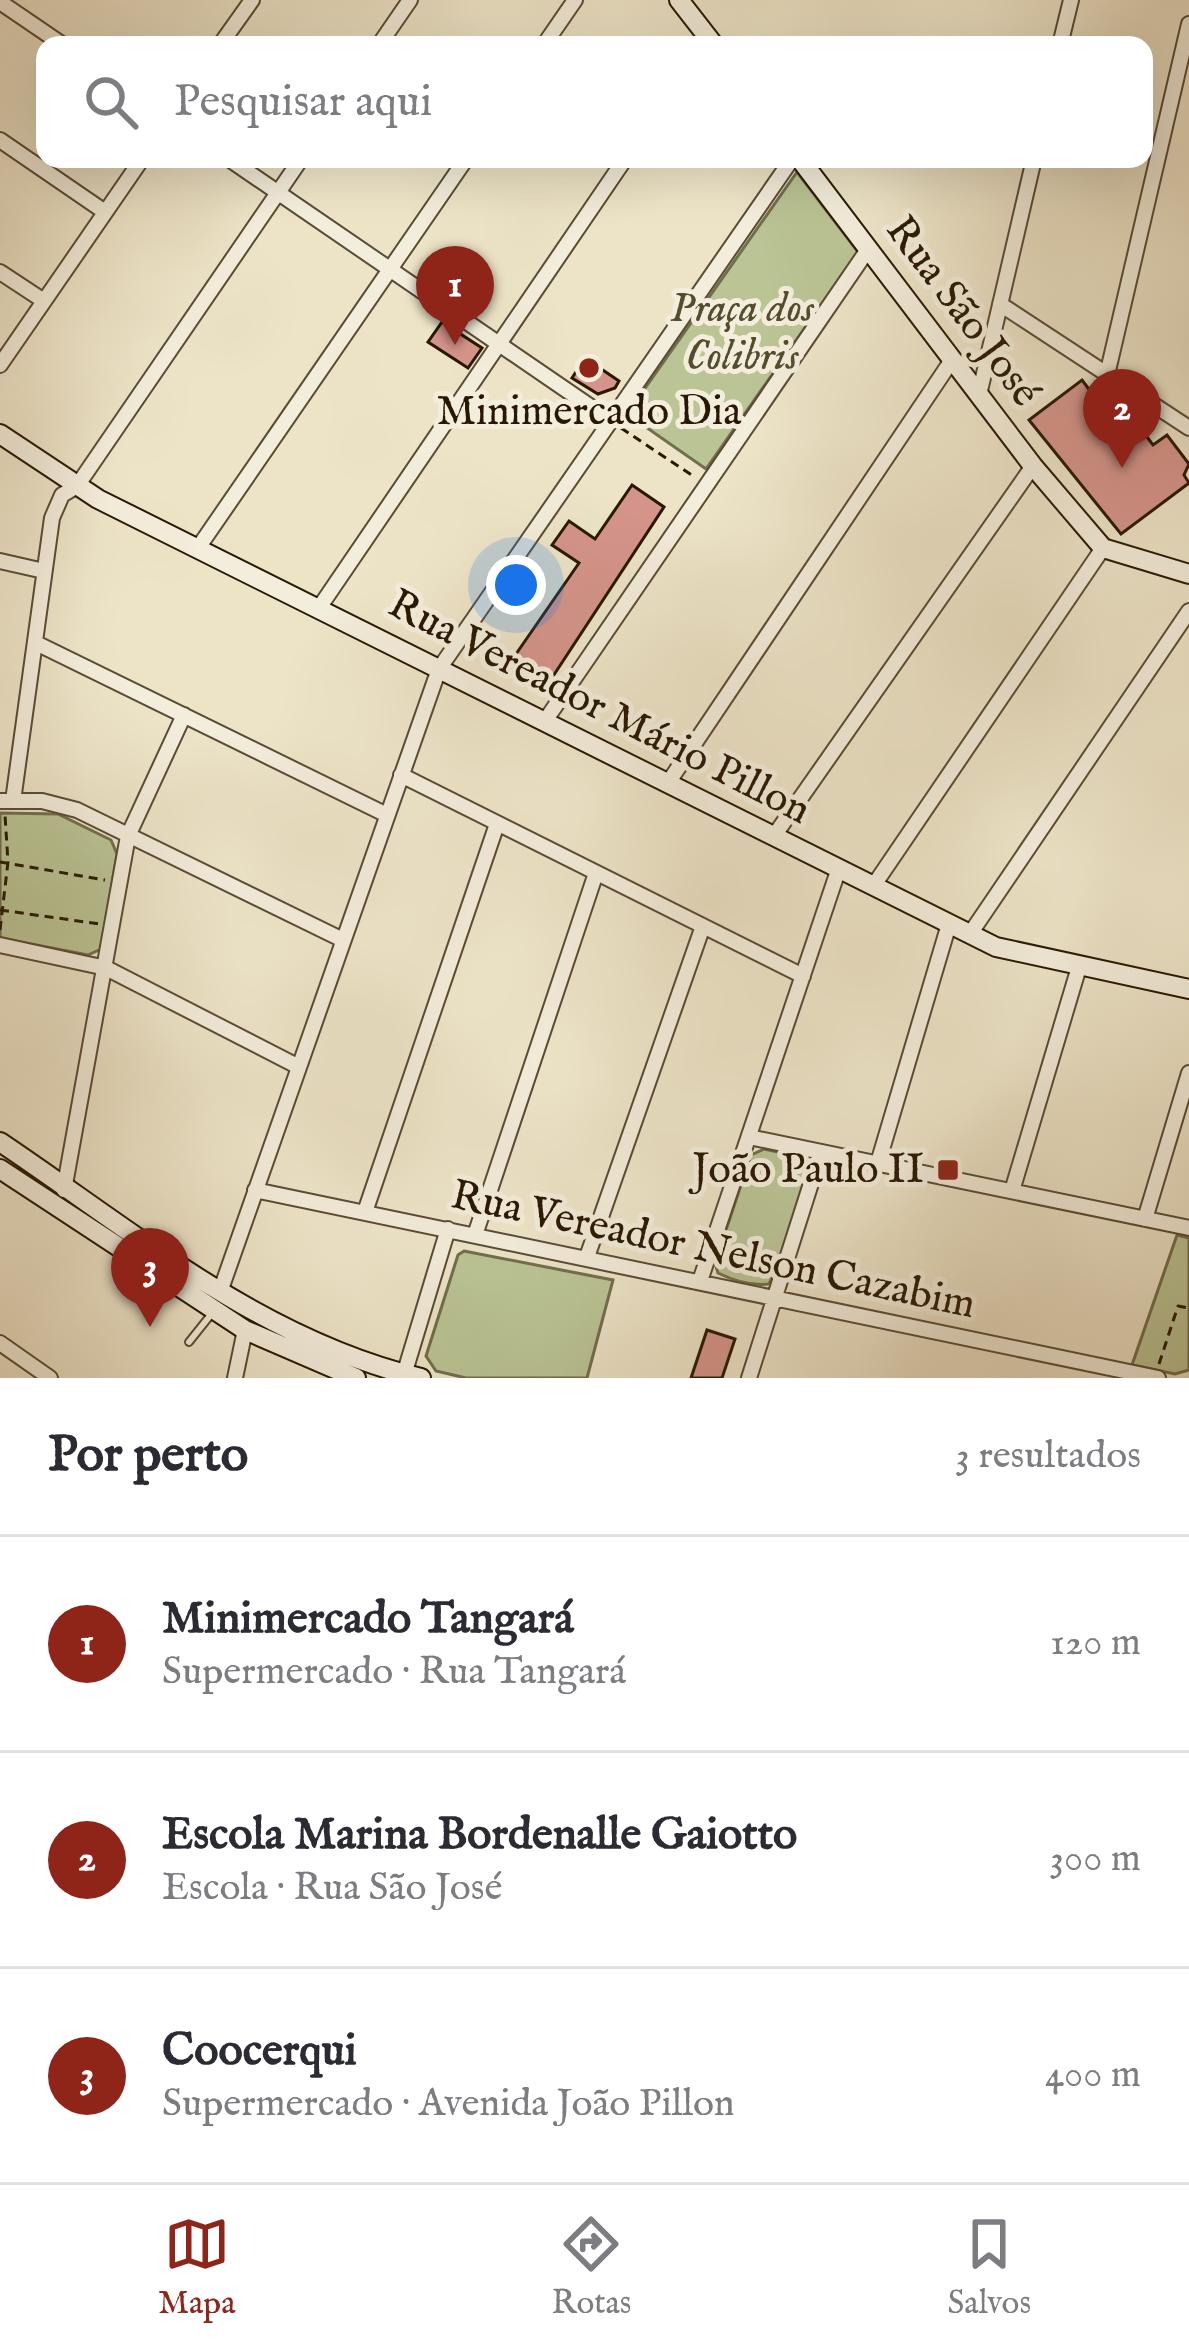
<!DOCTYPE html>
<html lang="pt">
<meta charset="utf-8">
<style>
body{margin:0;font-family:"IM FELL English",serif;background:#f2f2f3;color:#2b2b33}
.you{position:absolute;left:516px;top:585px;width:42px;height:42px;margin:-30px;border:9px solid #fff;border-radius:50%;background:#1a73e8;box-shadow:0 0 0 18px #1a73e833}
.badge{display:grid;place-items:center;width:78px;height:78px;border-radius:50%;background:#8f2418;color:#fff;font-size:39px;font-weight:700}
.pin{position:absolute;translate:-50% -99px;filter:drop-shadow(0 3px 6px #0008)}
.pin::after{content:'';position:absolute;top:63px;width:42px;height:36px;background:inherit;clip-path:polygon(0 0,100% 0,50% 100%)}
.list{margin:0;padding:0;list-style:none}
h2{display:flex;justify-content:space-between;align-items:center;height:156px;margin:0;padding:0 48px;font-size:51px}
h2 small{font-size:39px;font-weight:400;color:#7c7c81}
.list li{display:grid;grid-template-columns:78px 1fr auto;gap:36px;align-items:center;box-sizing:border-box;height:216px;padding:0 48px;border-top:3px solid #e1e1e2}
.list b{display:block;font-size:45px;white-space:nowrap}
.list p{margin:0;font-size:39px;white-space:nowrap;color:#7c7c81}
.list em{font-size:39px;font-style:normal;color:#7c7c81}
.icon{flex:none;width:66px;height:66px;fill:none;stroke:currentColor;stroke-width:2;stroke-linecap:round;stroke-linejoin:round}
.map{position:relative;flex:none;width:1189px;height:1378px;overflow:hidden}
.search{position:absolute;background:#fff;box-shadow:0 12px 48px #0002;left:36px;right:36px;top:36px;height:132px;display:flex;align-items:center;gap:30px;box-sizing:border-box;padding:0 42px;border-radius:24px;color:#7c7c81;font-size:45px}
.sheet{height:804px;background:#fff}
nav{display:flex;justify-content:space-around;align-items:center;box-sizing:border-box;height:168px;border-top:3px solid #e1e1e2;background:#fff;font-size:33px;color:#7c7c81}
nav a{display:grid;justify-items:center;gap:6px}
nav .on{color:#8f2418}
.map>svg:first-child{display:block}
.green{fill:#bac495;stroke:#716e4c;stroke-width:3}
.building{fill:#d5948b;stroke:#281802;stroke-width:3}
.lines{fill:none;stroke-linecap:round;stroke-linejoin:round}
.lane-casing{stroke:#594b34;stroke-width:10}
.street-casing{stroke:#594b34;stroke-width:18}
.secondary-casing{stroke:#281802;stroke-width:22}
.path{stroke:#281802;stroke-width:3;stroke-dasharray:9 6;stroke-linecap:butt}
.lane{stroke:#f3eddb;stroke-width:6}
.street{stroke:#f3eddb;stroke-width:14}
.secondary{stroke:#f3eddb;stroke-width:18}
.poi-dot{fill:#8f2418;stroke:#f3eddb;stroke-width:4.5}
.labels{text-anchor:middle;dominant-baseline:central;stroke-width:10;stroke-linejoin:round;paint-order:stroke}
.park-label{font-size:42px;font-style:italic;fill:#544c2e;stroke:#f3eddb}
.street-label{font-size:42px;fill:#281802;stroke:#f3eddb}
.poi-label{font-size:42px;fill:#281802;stroke:#f3eddb}
</style>
<div class="map">
<svg width="1189" height="1378" viewBox="0 0 1189 1378">
<rect width="100%" height="100%" fill="#ede4c8"/>
<filter id="stains"><feTurbulence type="fractalNoise" baseFrequency=".00167" numOctaves="4"/><feColorMatrix values="0 0 0 0 .2 0 0 0 0 .09 0 0 0 0 .02 0 0 0 .5 -.17"/></filter>
<radialGradient id="worn" r=".72"><stop offset=".6" stop-color="#630" stop-opacity="0"/><stop offset="1" stop-color="#630" stop-opacity=".3"/></radialGradient>
<path class="green" d="M797 172 858 252 706 469 627 414Z
M0 813 58 814 111 840 117 854 101 949 88 955 0 938Z
M764 1149 801 1157 807 1176 776 1269 769 1284C751 1286 734 1281 718 1273L715 1263 751 1155Z
M1177 1235 1189 1238V1370L1175 1374 1132 1365Z
M464 1251 613 1280 587 1378H466L436 1371 426 1356 458 1255Z"/>
<path class="building" d="M442 322 482 348 468 368 428 342Z
M585 358 619 381 615 388 598 394 572 378Z
M1082 380 1118 428 1132 417 1153 445 1167 435 1189 464 1184 475 1189 483 1121 534 1029 420Z
M632 485 664 507 544 690 507 667 579 563 552 545 569 521 595 539Z
M707 1330 735 1339 722 1378H691Z"/>
<g class="lines">
<defs>
<path id="lane" d="M189 1342 213 1312"/>
<path id="street" d="M0 2 63 45
M220 45 252 0
M379 45 410 0
M544 45 575 0
M1060 45 1071 0
M0 140 105 212
M229 159 610 420
M0 272 44 301
M1000 304 1189 428
M0 365 142 159
M1107 375 1189 24
M979 395 1034 159
M198 548 466 159
M0 561 44 571
M319 608 625 159
M36 643 387 815
M545 721 869 248
M401 775 803 976
M668 783 952 360
M0 801H42L77 810 343 940
M13 801 52 518 62 495 77 486 301 159
M774 836 1033 466
M874 885 1103 548
M970 934 1189 611
M0 945 106 968 299 1067
M749 1137 1189 1228
M878 1163 949 924
M64 1190 128 836 184 715
M255 1190 1158 1378
M1012 1191 1079 967
M365 1212 497 824
M1145 1219 1189 1073
M475 1235 596 873
M587 1257 703 926
M700 1281 839 868
M220 1292 439 669 792 159
M0 1343 50 1378
M235 1378 245 1330
M403 1378 448 1229
M749 1378 821 1152"/>
<path id="secondary" d="M679 0 714 45
M800 159 1033 466 1103 548 1189 574
M0 434 98 499 996 947 1189 989
M0 1142C134 1232 261 1340 421 1378
M0 1169 245 1330 356 1378"/>
</defs>
<use href="#lane" class="lane-casing"/>
<use href="#street" class="street-casing"/>
<use href="#secondary" class="secondary-casing"/>
<path class="path" d="M621 428 693 476
M0 862 105 880
M0 910 100 924
M0 930 8 862 5 815
M1159 1364 1178 1306 1189 1308"/>
<use href="#lane" class="lane"/>
<use href="#street" class="street"/>
<use href="#secondary" class="secondary"/>
</g>
<g class="poi-dot">
<circle cx="589" cy="368" r="12"/>
<rect x="936" y="1158" width="24" height="24" rx="6"/>
</g>
<g class="labels">
<g class="park-label">
<text x="742" y="309">Praça dos<tspan x="742" dy="48">Colibris</tspan></text>
</g>
<g class="street-label">
<text transform="translate(962 312) rotate(53)">Rua São José</text>
<text transform="translate(599 708) rotate(27)">Rua Vereador Mário Pillon</text>
<text transform="translate(713 1251) rotate(12)">Rua Vereador Nelson Cazabim</text>
</g>
<g class="poi-label">
<text x="589" y="412">Minimercado Dia</text>
<text x="924" y="1170" text-anchor="end">João Paulo II</text>
</g>
</g>
<rect width="100%" height="100%" filter="url(#stains)"/>
<rect width="100%" height="100%" fill="url(#worn)"/>
</svg>
<div class="you"></div>
<div class="pin badge" style="left:455px;top:345px">1</div>
<div class="pin badge" style="left:1122px;top:468px">2</div>
<div class="pin badge" style="left:150px;top:1327px">3</div>
<div class="search"><svg class="icon" aria-label="search" viewBox="0 0 24 24"><circle cx="10" cy="10" r="6"/><path d="M15 15l6 6"/></svg>Pesquisar aqui</div>
</div>
<section class="sheet">
<h2>Por perto<small>3 resultados</small></h2>
<ul class="list">
<li><span class="badge">1</span><div><b>Minimercado Tangará</b><p>Supermercado · Rua Tangará</p></div><em>120 m</em></li>
<li><span class="badge">2</span><div><b>Escola Marina Bordenalle Gaiotto</b><p>Escola · Rua São José</p></div><em>300 m</em></li>
<li><span class="badge">3</span><div><b>Coocerqui</b><p>Supermercado · Avenida João Pillon</p></div><em>400 m</em></li>
</ul>
</section>
<nav>
<a class="on"><svg class="icon" aria-label="map" viewBox="0 0 24 24"><path d="M3 6l6-2 6 2 6-2v14l-6 2-6-2-6 2zM9 4v14M15 6v14"/></svg>Mapa</a>
<a><svg class="icon" aria-label="directions" viewBox="0 0 24 24"><path d="M12 3l9 9-9 9-9-9zM9 14v-3h6M13 9l2 2-2 2"/></svg>Rotas</a>
<a><svg class="icon" aria-label="saved" viewBox="0 0 24 24"><path d="M7 4h10v16l-5-4-5 4z"/></svg>Salvos</a>
</nav>
